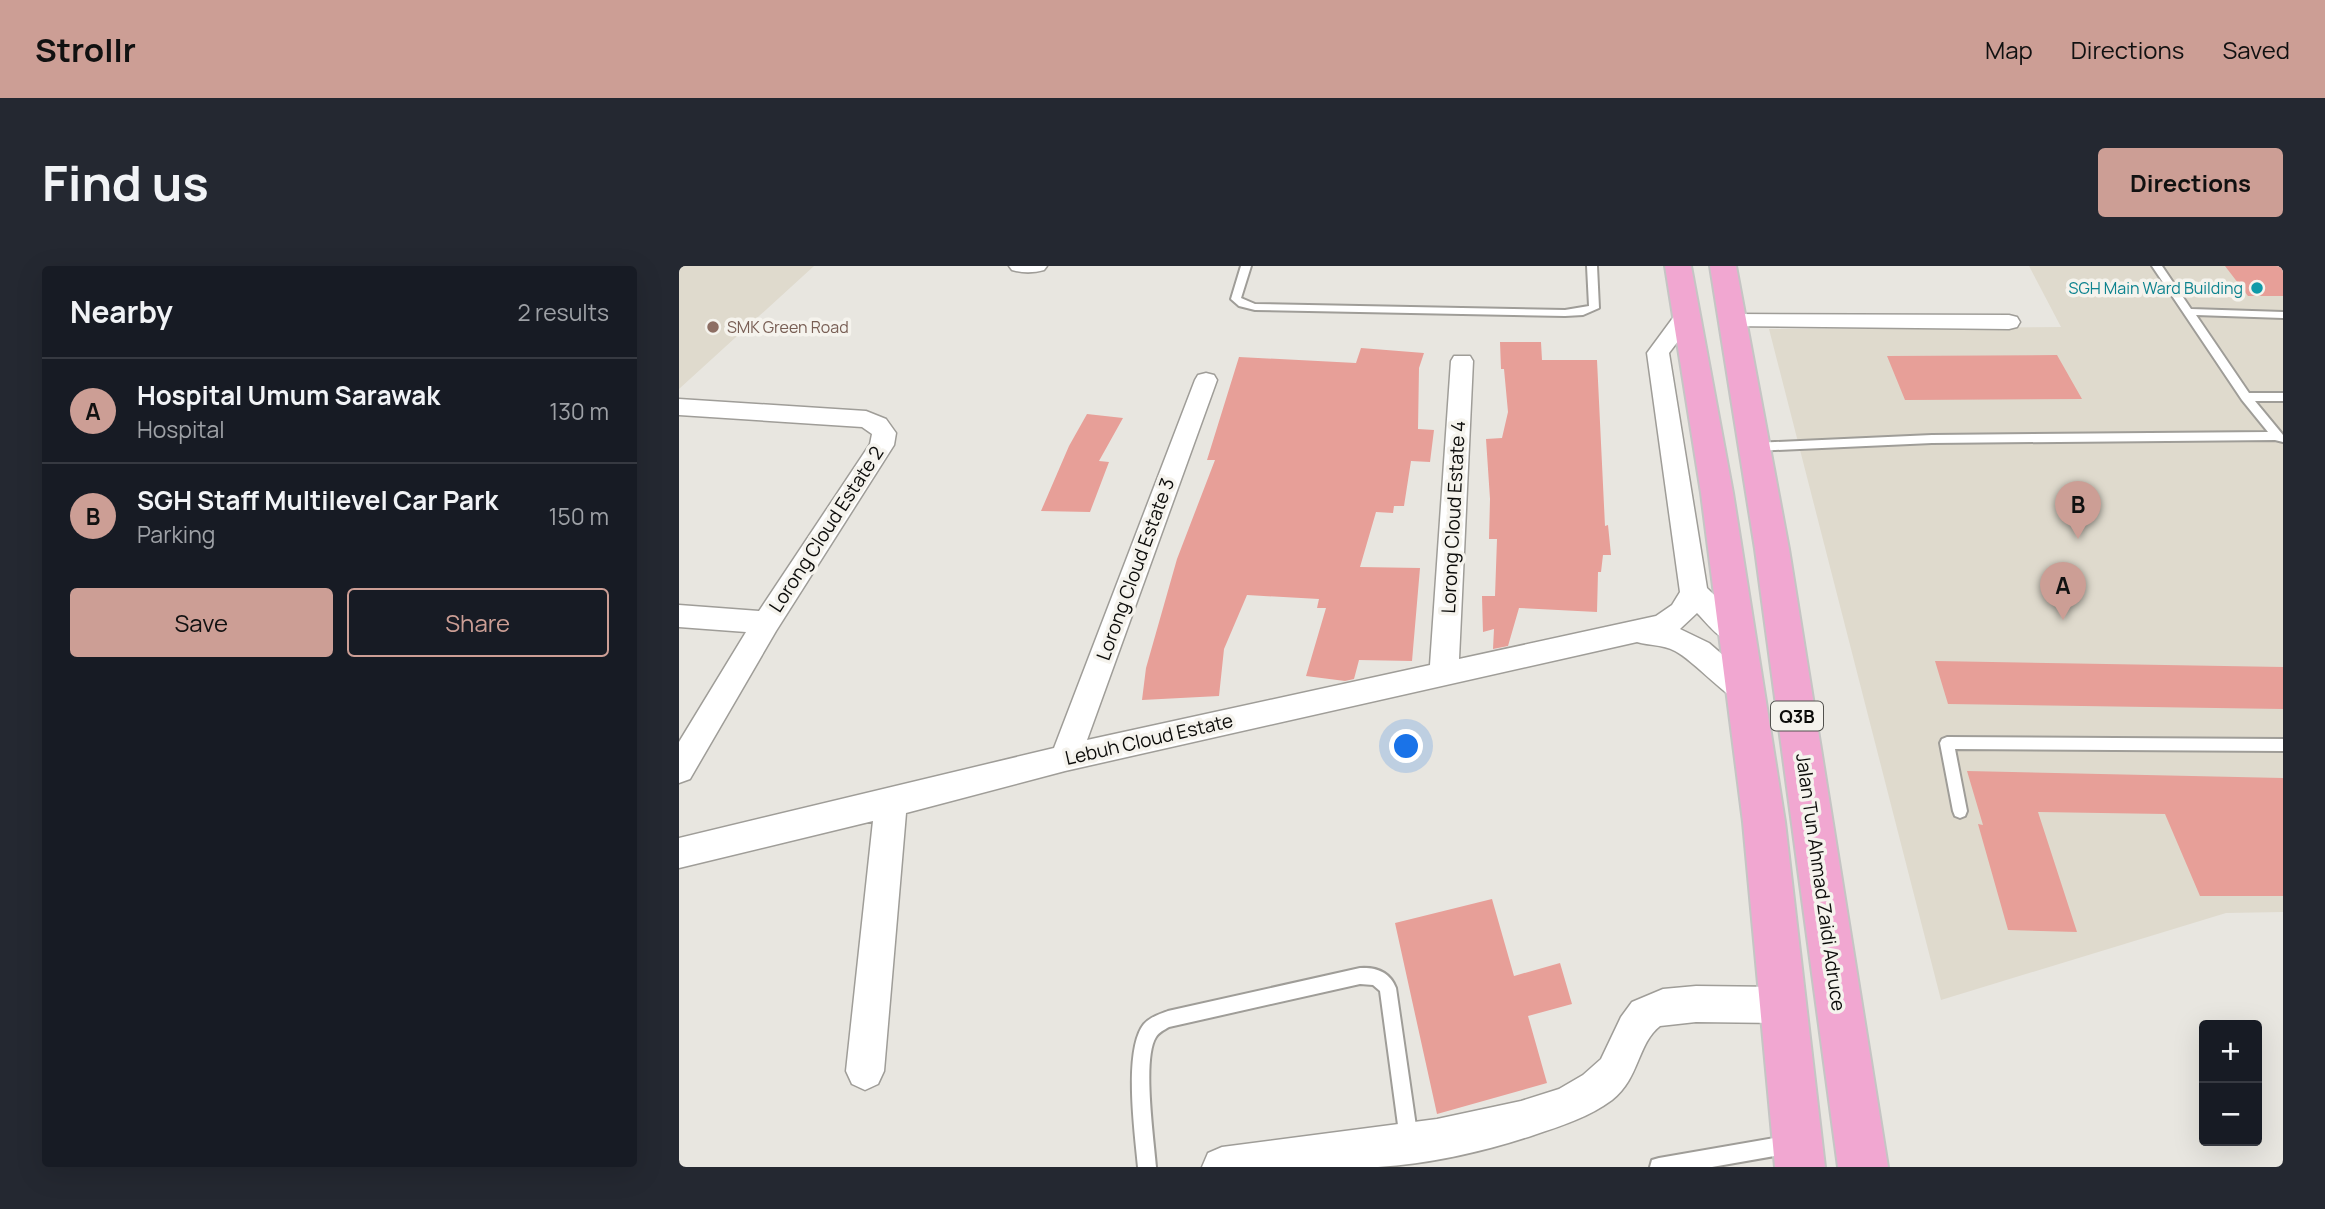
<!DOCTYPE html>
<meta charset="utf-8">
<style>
body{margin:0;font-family:Manrope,sans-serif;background:#242831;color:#f1f3f6}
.controls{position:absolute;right:21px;bottom:21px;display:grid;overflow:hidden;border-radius:7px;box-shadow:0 7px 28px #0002}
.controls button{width:63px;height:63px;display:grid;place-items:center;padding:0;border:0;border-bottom:2px solid #363941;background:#171b24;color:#f1f3f6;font:35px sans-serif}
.you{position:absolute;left:728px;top:481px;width:24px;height:24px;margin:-18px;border:5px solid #fff;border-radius:50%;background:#1a73e8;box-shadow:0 0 0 10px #1a73e833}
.badge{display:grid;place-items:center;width:46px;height:46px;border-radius:50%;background:#cc9e95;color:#111;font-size:23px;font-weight:700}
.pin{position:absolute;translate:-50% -58px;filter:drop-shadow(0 2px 4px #0008)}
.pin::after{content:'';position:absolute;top:37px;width:24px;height:21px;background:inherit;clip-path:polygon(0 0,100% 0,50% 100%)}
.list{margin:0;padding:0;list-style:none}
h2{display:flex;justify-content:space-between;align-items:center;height:91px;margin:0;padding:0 28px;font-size:30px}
h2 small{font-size:23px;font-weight:400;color:#9ea1a6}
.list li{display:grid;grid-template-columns:46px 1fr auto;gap:21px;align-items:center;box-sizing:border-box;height:105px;padding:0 28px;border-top:2px solid #363941}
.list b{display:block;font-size:26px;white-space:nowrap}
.list p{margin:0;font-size:23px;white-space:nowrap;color:#9ea1a6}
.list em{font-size:23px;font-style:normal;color:#9ea1a6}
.actions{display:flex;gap:14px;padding:21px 28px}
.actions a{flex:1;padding:16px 0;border:2px solid #cc9e95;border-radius:7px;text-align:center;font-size:24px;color:#cc9e95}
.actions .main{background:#cc9e95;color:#111}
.map{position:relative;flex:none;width:1604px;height:901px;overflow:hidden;border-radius:7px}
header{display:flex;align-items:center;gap:42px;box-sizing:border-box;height:98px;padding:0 35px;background:#cc9e95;color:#111}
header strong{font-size:33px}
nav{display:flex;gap:38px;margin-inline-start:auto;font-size:24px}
.intro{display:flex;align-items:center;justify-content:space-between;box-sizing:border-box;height:168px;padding:0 42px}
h1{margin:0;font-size:49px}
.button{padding:18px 32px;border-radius:7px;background:#cc9e95;color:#111;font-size:24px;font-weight:700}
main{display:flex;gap:42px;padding:0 42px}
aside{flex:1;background:#171b24;border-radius:7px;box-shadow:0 7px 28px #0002}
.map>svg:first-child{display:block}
.built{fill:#dfdacd}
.building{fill:#e79f98}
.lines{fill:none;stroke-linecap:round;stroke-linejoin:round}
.lane-casing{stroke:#9f9d98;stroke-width:4}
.street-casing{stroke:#9f9d98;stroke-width:3}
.primary-casing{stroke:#c5c5c4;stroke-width:4}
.lane{fill:#fff;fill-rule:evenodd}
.street{fill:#fff;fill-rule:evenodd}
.primary{fill:#f1a7d1;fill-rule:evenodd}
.culture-dot{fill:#0f9aa8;stroke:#f5f3ed;stroke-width:2.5}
.education-dot{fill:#8d6e63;stroke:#f5f3ed;stroke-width:2.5}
.labels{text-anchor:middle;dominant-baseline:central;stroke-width:7;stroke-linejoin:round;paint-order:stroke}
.far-culture-label{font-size:16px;fill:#0d838f;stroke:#f5f3ed;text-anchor:end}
.far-education-label{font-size:16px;fill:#785e54;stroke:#f5f3ed;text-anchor:start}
.shield{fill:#f5f3ed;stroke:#52514e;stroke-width:2}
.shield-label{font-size:18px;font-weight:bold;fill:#0c0c0a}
.street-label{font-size:19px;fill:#0c0c0a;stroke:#f5f3ed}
</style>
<header>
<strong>Strollr</strong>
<nav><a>Map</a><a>Directions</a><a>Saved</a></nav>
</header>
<div class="intro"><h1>Find us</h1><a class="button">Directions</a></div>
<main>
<aside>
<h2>Nearby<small>2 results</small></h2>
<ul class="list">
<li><span class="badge">A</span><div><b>Hospital Umum Sarawak</b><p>Hospital</p></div><em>130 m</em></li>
<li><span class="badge">B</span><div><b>SGH Staff Multilevel Car Park</b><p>Parking</p></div><em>150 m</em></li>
</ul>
<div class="actions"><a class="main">Save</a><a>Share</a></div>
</aside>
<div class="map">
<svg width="1604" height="901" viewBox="0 0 1604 901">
<rect width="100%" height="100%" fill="#e8e6e0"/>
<path class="built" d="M0 0H135L0 123Z
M1350 0H1604V646L1547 647 1262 734 1090 63 1382 61Z"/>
<path class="building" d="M1546 0H1604V30H1569Z
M821 76H862L863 94H918L926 260 929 259 932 289H924L922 306H919L918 346 840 342 829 380 814 383 815 363 804 366 803 330H816L818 273H810L811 233 807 173 823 172 829 146 825 103H822Z
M682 82 745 87 740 102 739 163 755 164 751 196 732 195 725 240H715L714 247 697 246 681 301 741 302 733 395 680 394 675 413 666 415 627 410 647 342H638L640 333 568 329 545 383 540 430 463 434 467 402 498 293 536 194H528L560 91 677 97Z
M1378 89 1403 133 1226 134 1208 90Z
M408 148 444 152 420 195 430 196 411 246 362 245 390 180Z
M1256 395 1604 401V443L1269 438Z
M1288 505 1604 512V630H1521L1486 548 1359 546 1398 666 1329 664 1299 558 1304 559Z
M813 633 835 710 881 697 893 738 849 750 868 817 758 848 716 657Z"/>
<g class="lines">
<defs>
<path id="lane" d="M562 0H572L562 32 576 38 886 44 910 40 908 0H918L920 42 904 49 886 50 576 44 560 40 552 33Z
M1473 0H1483L1512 43 1604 46V52L1517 49 1570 127H1604V135H1576L1604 169V176L1596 174 1253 177 1076 185 1070 181 1076 177 1253 169 1589 166 1563 134Z
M1268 471 1604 473V485L1276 483 1288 545 1286 550 1281 552 1276 550 1274 545 1261 477 1263 473Z
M681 702C697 701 711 706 717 722L739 874 736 880 730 883 724 880 721 874 701 725 694 719 681 718 490 761C485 764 480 766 477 771 463 792 475 874 477 901H459C456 868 444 784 465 758 471 751 481 748 489 745Z
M1113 869 1119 872 1122 878 1119 884 1113 887 1033 901H971L973 894 980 892Z"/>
<path id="street" d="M330 0H368L365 4C355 7 343 7 333 4Z
M1007 43 1015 45 1018 50 990 87 1028 322 1066 359 1070 367 1066 375C1045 382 1032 361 1018 347L1001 363 1030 377 1076 417 1081 426 1076 435C1073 436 1070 438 1066 438 1054 438 1013 393 996 385 983 378 971 380 958 376L386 505 227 547 205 805 199 818 186 824 173 818 167 805 194 555 0 602V572L375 482 516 114 519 109 527 107 535 109 538 114 408 474 751 399 772 95 775 90H791L794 95 780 393 977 350 993 339 1001 326 968 87 999 45Z
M1054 48 1330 49 1338 51 1341 56 1338 61 1330 63 1046 60 1043 55 1046 50Z
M0 133 187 145 207 153 217 167 215 179 97 365 11 513 0 517V476L67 366 0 361V339L80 345 191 178 193 168 183 161 0 149Z
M1017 720 1105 721 1118 726 1123 739 1118 752 1105 757 1017 756 981 760C958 778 961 812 933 834 910 851 882 860 855 869 807 885 751 898 699 901 641 901 582 901 523 901L529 887 543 881 758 853 842 835 880 823 904 809 922 793 942 751 953 736 984 723Z"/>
<path id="primary" d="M986 0H1012L1054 227 1106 556 1146 901H1096L1064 556 1022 227Z
M1031 0H1057L1110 283 1209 901H1159L1076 283Z"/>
</defs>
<use href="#lane" class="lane-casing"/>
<use href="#street" class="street-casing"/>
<use href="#primary" class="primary-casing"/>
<use href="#lane" class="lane"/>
<use href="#street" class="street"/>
<use href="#primary" class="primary"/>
</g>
<circle class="culture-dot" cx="1578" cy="22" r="7"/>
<circle class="education-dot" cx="34" cy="61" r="7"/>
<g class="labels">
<g class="far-culture-label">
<text x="1564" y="22">SGH Main Ward Building</text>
</g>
<g class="far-education-label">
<text x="48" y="61">SMK Green Road</text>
</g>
<rect class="shield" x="1092" y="435.5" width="52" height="29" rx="5"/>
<g class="shield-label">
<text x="1118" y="450">Q3B</text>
</g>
<g class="street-label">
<text transform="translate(774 251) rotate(-87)">Lorong Cloud Estate 4</text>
<text transform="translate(147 263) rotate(-57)">Lorong Cloud Estate 2</text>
<text transform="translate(456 303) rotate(-70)">Lorong Cloud Estate 3</text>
<text transform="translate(470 473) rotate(-13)">Lebuh Cloud Estate</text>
<text transform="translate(1142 616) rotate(82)">Jalan Tun Ahmad Zaidi Adruce</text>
</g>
</g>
</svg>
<div class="controls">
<button>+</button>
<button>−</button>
</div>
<div class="you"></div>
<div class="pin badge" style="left:1384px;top:354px">A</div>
<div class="pin badge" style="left:1399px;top:273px">B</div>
</div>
</main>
